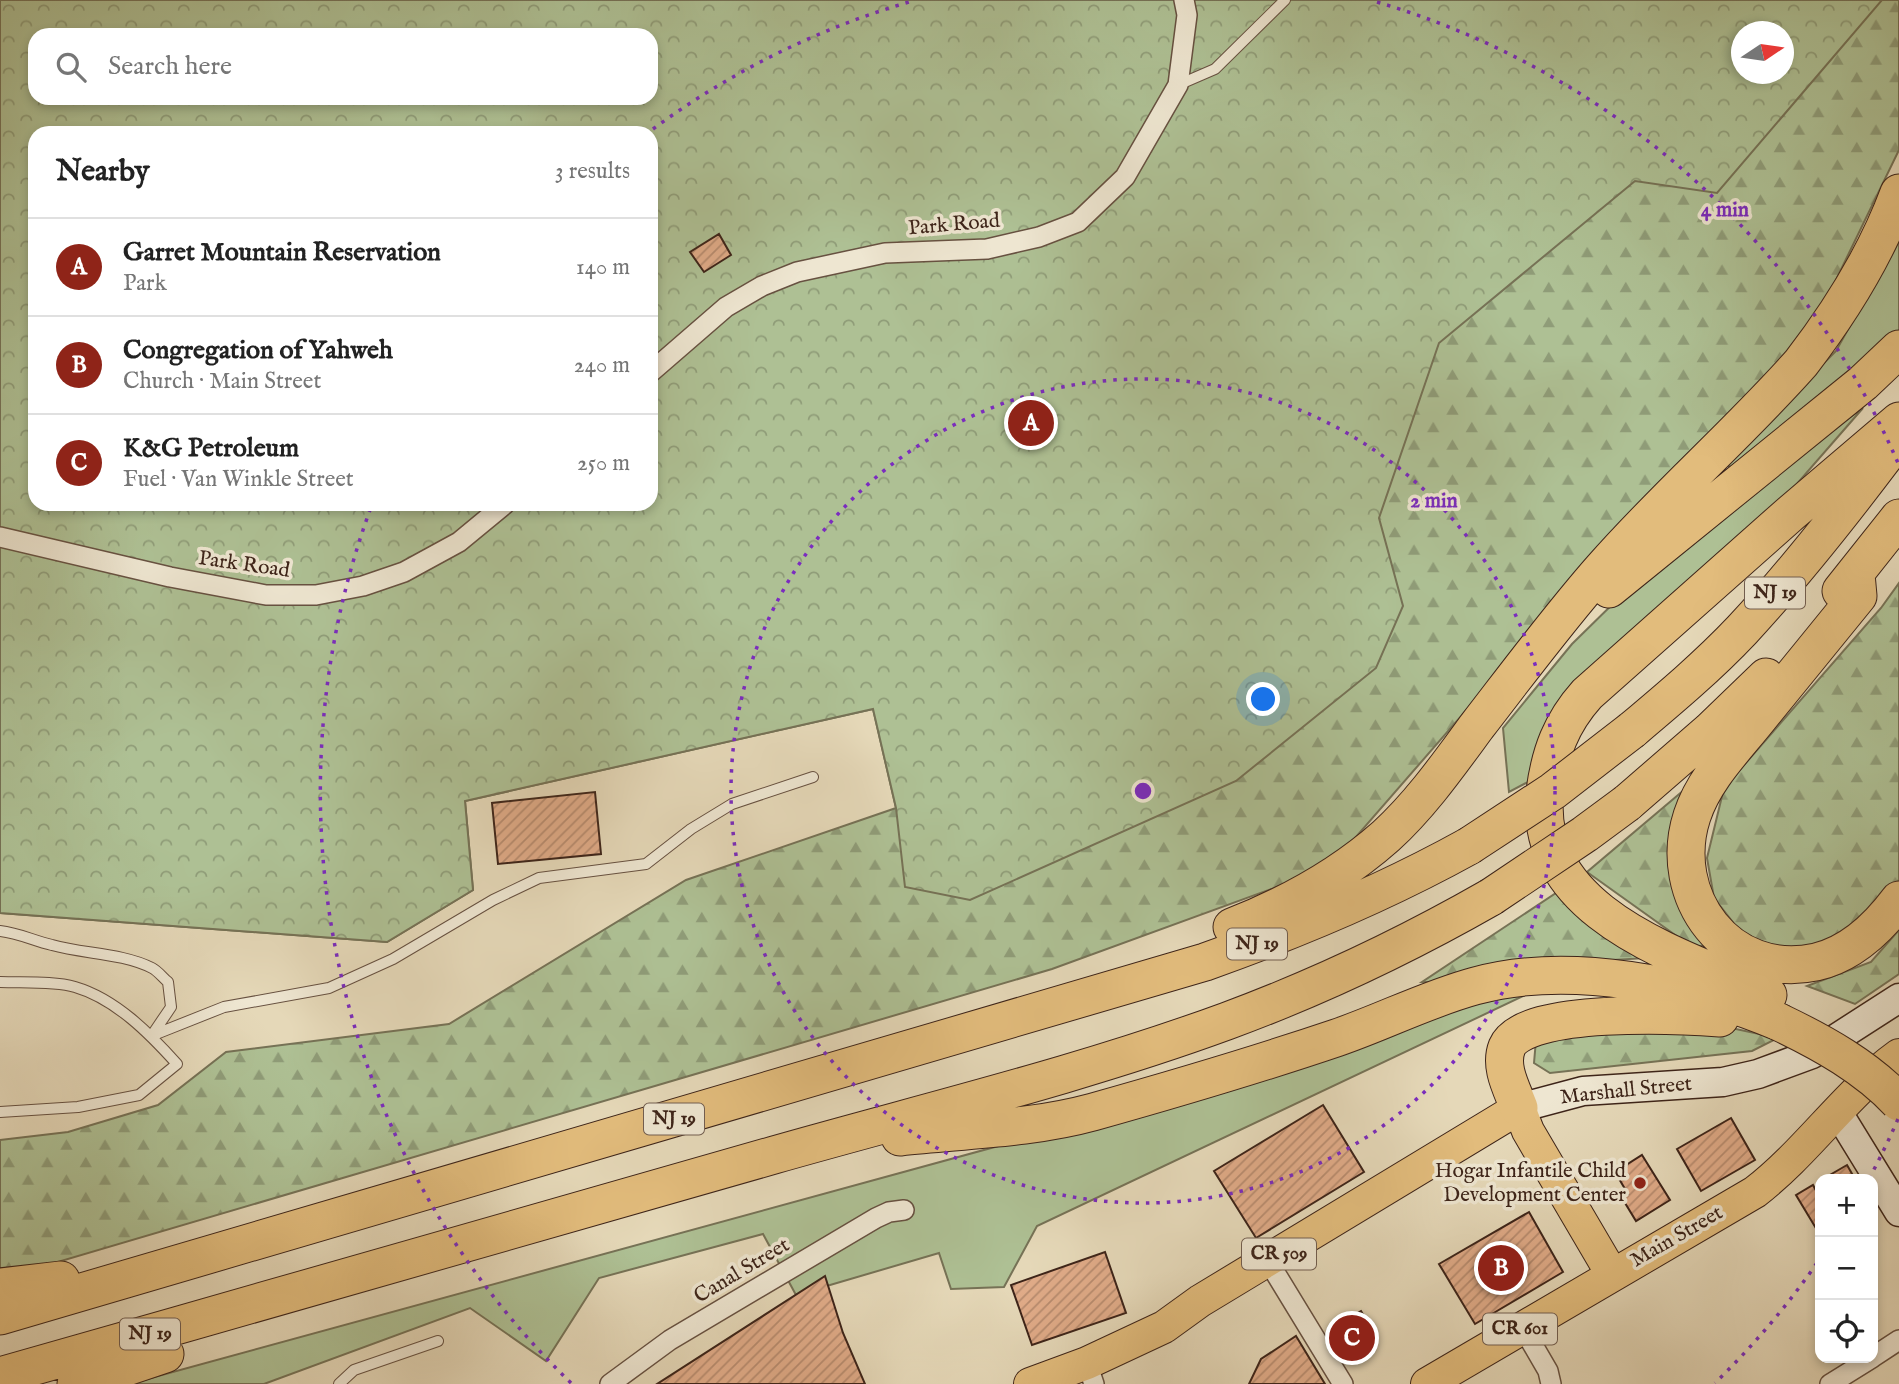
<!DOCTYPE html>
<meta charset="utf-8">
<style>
body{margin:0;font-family:"IM FELL English",serif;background:#f2f2f2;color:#222}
.controls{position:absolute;right:21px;bottom:21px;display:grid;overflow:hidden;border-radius:14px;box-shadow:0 4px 10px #0003}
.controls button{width:63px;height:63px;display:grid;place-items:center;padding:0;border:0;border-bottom:2px solid #e0e0e0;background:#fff;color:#222;font:35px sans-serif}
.compass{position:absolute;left:1731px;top:21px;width:63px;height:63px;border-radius:50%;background:#fff;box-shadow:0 4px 10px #0003;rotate:77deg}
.you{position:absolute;left:1264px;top:700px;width:24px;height:24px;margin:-18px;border:5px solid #fff;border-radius:50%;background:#1a73e8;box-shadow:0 0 0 10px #1a73e833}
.badge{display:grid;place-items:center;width:46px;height:46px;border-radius:50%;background:#8f2418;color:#fff;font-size:23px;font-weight:700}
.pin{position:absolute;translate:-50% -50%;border:4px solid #fff;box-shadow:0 2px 7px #0006}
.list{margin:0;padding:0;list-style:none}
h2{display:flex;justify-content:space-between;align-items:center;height:91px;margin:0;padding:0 28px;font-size:30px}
h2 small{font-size:23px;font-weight:400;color:#767676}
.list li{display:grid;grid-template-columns:46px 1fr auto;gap:21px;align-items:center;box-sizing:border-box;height:98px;padding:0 28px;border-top:2px solid #e0e0e0}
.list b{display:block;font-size:26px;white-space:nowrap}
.list p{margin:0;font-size:23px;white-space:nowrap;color:#767676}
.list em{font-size:23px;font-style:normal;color:#767676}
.icon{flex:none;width:38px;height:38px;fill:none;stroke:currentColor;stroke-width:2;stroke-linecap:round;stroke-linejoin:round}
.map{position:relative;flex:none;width:1899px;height:1384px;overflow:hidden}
.search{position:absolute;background:#fff;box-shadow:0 4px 10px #0003;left:28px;top:28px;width:630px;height:77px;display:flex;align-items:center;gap:18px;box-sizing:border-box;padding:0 24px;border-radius:21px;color:#767676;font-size:26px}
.panel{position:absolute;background:#fff;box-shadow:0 4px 10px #0003;left:28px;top:126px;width:630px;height:385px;border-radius:21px}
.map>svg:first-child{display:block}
.grass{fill:#aec094;stroke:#767256;stroke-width:2}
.forest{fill:url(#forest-firs);stroke:#767256;stroke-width:2;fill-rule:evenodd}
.park{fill:url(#park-crowns);stroke:#767256;stroke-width:2;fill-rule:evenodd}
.building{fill:url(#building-hatch);stroke:#3d2419;stroke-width:2}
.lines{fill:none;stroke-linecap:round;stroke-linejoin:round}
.lane-casing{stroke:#675141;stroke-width:12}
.street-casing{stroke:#675141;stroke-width:22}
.secondary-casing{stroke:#3d2419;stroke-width:31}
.primary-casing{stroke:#3d2419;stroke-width:34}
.highway-casing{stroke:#3d2419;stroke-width:39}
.lane{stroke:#eee6d1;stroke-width:10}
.street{stroke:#eee6d1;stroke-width:19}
.secondary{stroke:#eee6d1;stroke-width:28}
.primary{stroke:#e2bc7c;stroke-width:32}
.highway{stroke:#e2bc7c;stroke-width:37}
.highway-bridge-casing{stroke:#3d2419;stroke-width:39;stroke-linecap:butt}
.highway-bridge{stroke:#e2bc7c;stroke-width:37}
.ring{fill:none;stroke:#7b2cbf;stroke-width:3.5;stroke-dasharray:3.5 7}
.poi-dot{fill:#8f2418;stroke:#eee6d1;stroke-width:2.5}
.labels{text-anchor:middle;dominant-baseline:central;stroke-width:7;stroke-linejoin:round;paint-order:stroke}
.shield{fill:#eee6d1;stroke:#725e50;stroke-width:2}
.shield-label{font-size:19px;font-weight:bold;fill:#3d2419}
.street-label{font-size:21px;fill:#3d2419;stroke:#eee6d1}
.poi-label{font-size:21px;fill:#3d2419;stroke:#eee6d1;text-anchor:end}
.centre{fill:#7b2cbf;stroke:#eee6d1;stroke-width:3.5}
.ring-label{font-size:21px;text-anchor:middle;font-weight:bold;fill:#7b2cbf;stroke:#eee6d1;stroke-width:7;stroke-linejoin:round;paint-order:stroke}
</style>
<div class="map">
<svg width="1899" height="1384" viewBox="0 0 1899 1384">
<defs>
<pattern id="forest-firs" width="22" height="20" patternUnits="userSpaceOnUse" patternTransform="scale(1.75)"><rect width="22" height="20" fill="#aec094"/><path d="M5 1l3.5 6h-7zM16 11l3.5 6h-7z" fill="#8f9c78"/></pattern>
<pattern id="park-crowns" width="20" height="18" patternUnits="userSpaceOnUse" patternTransform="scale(1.75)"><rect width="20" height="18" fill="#aec094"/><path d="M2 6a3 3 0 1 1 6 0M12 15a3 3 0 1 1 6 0" fill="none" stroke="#8f9c78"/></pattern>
<pattern id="building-hatch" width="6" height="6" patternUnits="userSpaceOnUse" patternTransform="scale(1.75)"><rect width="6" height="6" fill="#e0ab88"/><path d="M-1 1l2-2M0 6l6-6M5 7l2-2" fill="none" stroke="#b78b6e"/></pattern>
</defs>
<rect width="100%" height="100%" fill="#e5d8b8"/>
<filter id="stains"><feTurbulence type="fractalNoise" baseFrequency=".00286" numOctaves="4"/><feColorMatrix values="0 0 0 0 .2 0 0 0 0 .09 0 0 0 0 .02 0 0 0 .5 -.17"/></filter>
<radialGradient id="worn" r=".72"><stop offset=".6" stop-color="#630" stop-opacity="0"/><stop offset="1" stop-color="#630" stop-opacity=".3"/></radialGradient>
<path class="grass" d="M1899 238V333L1735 469 1724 464 1836 351Z
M1863 408 1775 509 1559 709 1543 774 1509 792 1503 728 1572 644 1628 589 1829 432Z
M1536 990 1037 1226 1004 1287 951 1289 939 1253 796 1295 763 1234 599 1278 546 1361 470 1308 264 1384H129L1024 1139 1471 1001Z"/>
<path class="forest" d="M0 0 35 35V504H651L1275 0H1899V150L1800 354 1622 531 1329 868 1052 969 0 1279V1140L68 1132 158 1105 226 1052 449 1024 686 880 896 808 873 709 465 801 473 890 387 942 0 913ZM1742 32H1784V74H1742Z
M1899 583V879L1891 899 1843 945 1790 951 1743 935 1714 898 1707 858 1724 788 1881 608Z
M1697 779 1711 945 1692 947 1587 872Z
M1562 889 1648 958 1523 965 1445 982H1422Z
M1899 930V974L1855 1004 1807 986 1871 962Z
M1708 1023 1778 1038 1752 1051 1550 1073 1534 1063 1536 1040Z"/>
<path class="park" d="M0 0H1882L1717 193 1635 181 1439 343 1379 518 1403 606 1376 668 1236 781 970 900 905 887 896 808 873 709 465 801 473 890 387 942 0 913ZM1742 32H1784V74H1742ZM35 35H651V98H35ZM35 133H651V504H35Z"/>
<path class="building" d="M719 234 731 255 704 272 690 252Z
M595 792 601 854 498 864 492 803Z
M1323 1105 1364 1172 1256 1238 1214 1171Z
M1731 1118 1755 1160 1701 1191 1677 1149Z
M1642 1155 1670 1200 1636 1221 1622 1198 1628 1194 1615 1172Z
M1847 1165 1855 1179H1823Z
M1813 1185 1820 1198V1235L1796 1195Z
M1529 1212 1563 1272 1475 1324 1439 1264Z
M1105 1252 1126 1313 1032 1345 1011 1285Z
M825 1276 843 1333 865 1384H657Z
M1361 1311 1374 1334 1362 1341 1367 1349 1348 1360 1330 1328Z
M1296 1336 1325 1384H1249L1261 1359Z"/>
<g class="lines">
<defs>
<path id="lane" d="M1178 85 1215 69 1285 0
M0 931C19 933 34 941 52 945 84 954 122 953 152 968 158 971 163 978 168 982L171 1007 152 1035
M0 982C22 983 54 981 75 987 116 999 150 1034 177 1064L139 1095 78 1107 0 1112
M151 1036 224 1007 329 988 393 959 493 900 539 878 646 864 691 829 732 804 813 777
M339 1384 354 1370 438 1341"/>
<path id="street" d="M651 372 726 307 762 286 797 272 885 253 987 249 1039 237 1078 222 1125 177 1178 85 1187 15 1184 0
M0 537 170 577 266 595H316L363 586 404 572 459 542 505 504
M1268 1261 1343 1384
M1523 1328 1548 1371 1551 1384
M1873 1357 1899 1340
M1087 1363 1094 1384
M610 1384 670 1340 876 1218 889 1212 904 1210
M1830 1384 1872 1358"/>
<path id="secondary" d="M1519 1108 1583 1091 1723 1082 1758 1074 1812 1054 1899 998
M1837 1111 1899 1212"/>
<path id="primary" d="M1030 1384 1087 1363 1164 1327 1200 1301 1519 1108 1528 1131 1612 1274
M1427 1384 1755 1192C1808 1151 1845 1094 1899 1055"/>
<path id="highway" d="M1856 574 1858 596C1825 637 1791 678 1758 719 1734 749 1704 779 1692 816 1666 896 1728 981 1816 962 1851 954 1878 928 1899 900
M1609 589 1863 383 1899 349
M1841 591 1899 518
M1632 730C1670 698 1708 666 1742 630 1797 571 1846 508 1894 444
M1627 803 1710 731 1766 677
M1232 927C1288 905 1341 876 1386 836 1421 804 1449 764 1477 726 1518 673 1558 619 1602 569 1665 497 1737 435 1801 363 1841 311 1876 255 1899 193
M1768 995C1680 956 1531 914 1545 791 1550 753 1561 723 1587 694L1791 513 1899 421
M1519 1108C1512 1089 1499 1067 1507 1047 1524 1007 1681 1015 1720 1018
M900 1137C964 1130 1031 1129 1093 1112 1175 1089 1256 1065 1336 1038 1383 1022 1427 999 1475 986 1569 960 1691 985 1779 1022
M0 1287 61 1280
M0 1316 1205 962C1296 930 1384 893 1469 846
M0 1376C258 1303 515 1228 774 1155 925 1112 1080 1075 1227 1021 1319 987 1407 945 1491 897
M76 1384 165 1354"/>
</defs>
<use href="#lane" class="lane-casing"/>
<use href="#street" class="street-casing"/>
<use href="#secondary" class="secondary-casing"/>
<use href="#primary" class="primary-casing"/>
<use href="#highway" class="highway-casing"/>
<use href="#lane" class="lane"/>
<use href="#street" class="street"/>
<use href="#secondary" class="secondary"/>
<use href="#primary" class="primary"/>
<use href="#highway" class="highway"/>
<defs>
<path id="highway-bridge" d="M1469 846 1553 791 1632 730
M1491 897 1585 834 1627 803
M1779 1022C1823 1043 1866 1067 1899 1102"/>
</defs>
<use href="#highway-bridge" class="highway-bridge-casing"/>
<use href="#highway-bridge" class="highway-bridge"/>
</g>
<g class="ring">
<circle cx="1143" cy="791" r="412"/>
<path d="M1898 1119A823 823 0 0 1 1870 1177M1817 1263A823 823 0 0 1 1715 1383M571 1383A823 823 0 0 1 370 510M653 129A823 823 0 0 1 909 2M1377 2A823 823 0 0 1 1898 463"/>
</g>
<circle class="poi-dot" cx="1640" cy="1183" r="7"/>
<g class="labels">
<g class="shield">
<rect x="1745" y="577.5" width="60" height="31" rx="5"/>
<rect x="1227" y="928.5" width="60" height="31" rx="5"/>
<rect x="644" y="1103.5" width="60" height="31" rx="5"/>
<rect x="1242" y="1238.5" width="74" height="31" rx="5"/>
<rect x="1483" y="1313.5" width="74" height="31" rx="5"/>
<rect x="120" y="1318.5" width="60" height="31" rx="5"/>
</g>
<g class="shield-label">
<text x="1775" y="593">NJ 19</text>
<text x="1257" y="944">NJ 19</text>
<text x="674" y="1119">NJ 19</text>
<text x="1279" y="1254">CR 509</text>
<text x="1520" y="1329">CR 601</text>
<text x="150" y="1334">NJ 19</text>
</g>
<g class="street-label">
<text transform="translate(954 225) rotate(-5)">Park Road</text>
<text transform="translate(244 565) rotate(8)">Park Road</text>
<text transform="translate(1626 1091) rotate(-6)">Marshall Street</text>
<text transform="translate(1677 1237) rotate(-30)">Main Street</text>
<text transform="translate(742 1271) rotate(-31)">Canal Street</text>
</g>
<g class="poi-label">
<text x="1626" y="1171">Hogar Infantile Child<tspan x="1626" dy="24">Development Center</tspan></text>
</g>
</g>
<circle cx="1143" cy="791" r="10" class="centre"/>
<g class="ring-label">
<text x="1725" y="216">4 min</text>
<text x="1434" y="507">2 min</text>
</g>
<rect width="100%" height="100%" filter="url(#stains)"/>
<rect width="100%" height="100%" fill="url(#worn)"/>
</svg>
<div class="controls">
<button>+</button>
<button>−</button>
<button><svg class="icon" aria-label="locate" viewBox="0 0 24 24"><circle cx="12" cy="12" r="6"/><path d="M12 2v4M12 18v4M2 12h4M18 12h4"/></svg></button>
</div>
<svg class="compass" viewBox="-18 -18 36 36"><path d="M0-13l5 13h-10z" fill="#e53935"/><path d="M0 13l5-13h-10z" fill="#767676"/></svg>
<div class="you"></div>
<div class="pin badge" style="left:1031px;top:423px">A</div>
<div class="pin badge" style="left:1501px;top:1268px">B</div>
<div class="pin badge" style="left:1352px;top:1338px">C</div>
<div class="search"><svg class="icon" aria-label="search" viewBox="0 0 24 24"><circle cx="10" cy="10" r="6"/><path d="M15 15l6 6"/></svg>Search here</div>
<section class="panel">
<h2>Nearby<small>3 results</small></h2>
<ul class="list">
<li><span class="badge">A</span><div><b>Garret Mountain Reservation</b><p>Park</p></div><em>140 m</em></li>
<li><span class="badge">B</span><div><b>Congregation of Yahweh</b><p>Church · Main Street</p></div><em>240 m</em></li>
<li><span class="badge">C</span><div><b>K&amp;G Petroleum</b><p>Fuel · Van Winkle Street</p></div><em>250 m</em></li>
</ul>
</section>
</div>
